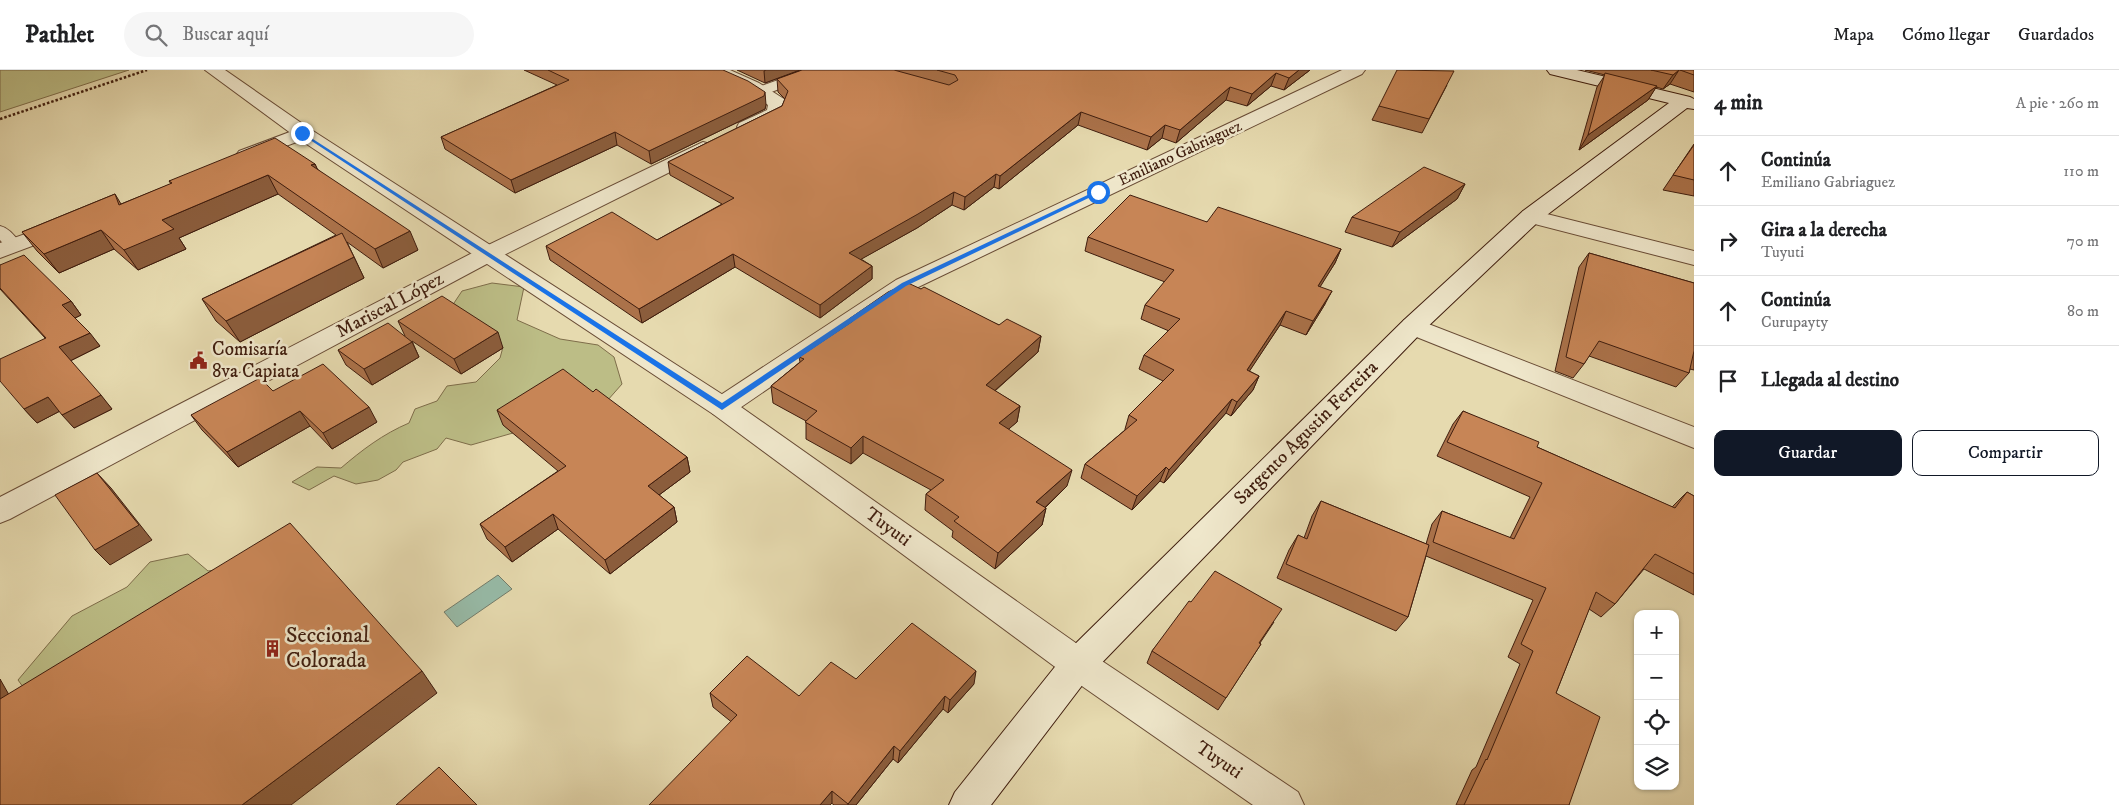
<!DOCTYPE html>
<html lang="es">
<meta charset="utf-8">
<style>
body{margin:0;font-family:"IM FELL DW Pica",serif;background:#f6f6f6;color:#202124}
.controls{position:absolute;right:15px;bottom:15px;display:grid;overflow:hidden;border-radius:10px;box-shadow:0 1px 4px #0004}
.controls button{width:45px;height:45px;display:grid;place-items:center;padding:0;border:0;border-bottom:1px solid #e0e0e0;background:#fff;color:#202124;font:25px sans-serif}
.stop{position:absolute;width:15px;height:15px;margin:-11px;border:4px solid #1a73e8;border-radius:50%;background:#fff}
.stop.end{background:#1a73e8;border-color:#fff;box-shadow:0 1px 5px #0008}
.list{margin:0;padding:0;list-style:none}
h2{display:flex;justify-content:space-between;align-items:center;height:65px;margin:0;padding:0 20px;font-size:21px}
h2 small{font-size:16px;font-weight:400;color:#757577}
.list li{display:grid;grid-template-columns:32px 1fr auto;gap:15px;align-items:center;box-sizing:border-box;height:70px;padding:0 20px;border-top:1px solid #e0e0e0}
.list b{display:block;font-size:19px;white-space:nowrap}
.list p{margin:0;font-size:16px;white-space:nowrap;color:#757577}
.list em{font-size:16px;font-style:normal;color:#757577}
.actions{display:flex;gap:10px;padding:15px 20px}
.actions a{flex:1;padding:11px 0;border:1px solid #111827;border-radius:10px;text-align:center;font-size:18px;color:#111827}
.actions .main{background:#111827;color:#fff}
.icon{flex:none;width:28px;height:28px;fill:none;stroke:currentColor;stroke-width:2;stroke-linecap:round;stroke-linejoin:round}
.map{position:relative;flex:none;width:1694px;height:735px;overflow:hidden}
header{display:flex;align-items:center;gap:30px;box-sizing:border-box;height:70px;padding:0 25px;background:#fff;border-bottom:1px solid #e0e0e0}
header strong{font-size:24px}
nav{display:flex;gap:28px;margin-inline-start:auto;font-size:18px}
.search{width:350px;height:45px;background:#f6f6f6;display:flex;align-items:center;gap:12px;box-sizing:border-box;padding:0 18px;border-radius:28px;color:#757577;font-size:19px}
main{display:flex}
aside{flex:1;background:#fff}
.map>svg:first-child{display:block}
.green{fill:#bcbd86;stroke:#7e6d4a}
.water{fill:#97bba8;stroke:#747c6a}
.lines{fill:none;stroke-linecap:round;stroke-linejoin:round}
.service-casing{stroke:#694c36;stroke-width:2}
.minor-casing{stroke:#694c36;stroke-width:2}
.tertiary-casing{stroke:#694c36;stroke-width:2}
.secondary-casing{stroke:#3f1d0e;stroke-width:2}
.path{stroke:#3f1d0e;stroke-width:2.5;stroke-dasharray:2.5 2;stroke-linecap:butt}
.service{fill:#efe7cb;fill-rule:evenodd}
.minor{fill:#efe7cb;fill-rule:evenodd}
.tertiary{fill:#efe7cb;fill-rule:evenodd}
.secondary{fill:#efe7cb;fill-rule:evenodd}
.wall{fill:#ab724a;stroke:#3f1d0e}
.shaded-wall{fill:#8b5d3c;stroke:#3f1d0e}
.building{fill:#c78556;stroke:#3f1d0e}
.route{fill:#1a73e8}
.labels{text-anchor:middle;dominant-baseline:central;stroke-width:5;stroke-linejoin:round;paint-order:stroke}
.far-street-label{font-size:16px;fill:#3f1d0e;stroke:#efe7cb}
.street-label{font-size:19px;fill:#3f1d0e;stroke:#efe7cb}
.poi-label{font-size:19px;fill:#3f1d0e;stroke:#efe7cb;text-anchor:start}
.near-poi-label{font-size:22px;fill:#3f1d0e;stroke:#efe7cb;text-anchor:start}
</style>
<header>
<strong>Pathlet</strong>
<div class="search"><svg class="icon" aria-label="search" viewBox="0 0 24 24"><circle cx="10" cy="10" r="6"/><path d="M15 15l6 6"/></svg>Buscar aquí</div>
<nav><a>Mapa</a><a>Cómo llegar</a><a>Guardados</a></nav>
</header>
<main>
<div class="map">
<svg width="1694" height="735" viewBox="0 0 1694 735">
<rect width="100%" height="100%" fill="#e6daaf"/>
<filter id="stains"><feTurbulence type="fractalNoise" baseFrequency=".004" numOctaves="4"/><feColorMatrix values="0 0 0 0 .2 0 0 0 0 .09 0 0 0 0 .02 0 0 0 .5 -.17"/></filter>
<radialGradient id="worn" r=".72"><stop offset=".6" stop-color="#630" stop-opacity="0"/><stop offset="1" stop-color="#630" stop-opacity=".3"/></radialGradient>
<path class="green" d="M0 0H129L0 42Z
M492 213 524 217 517 250 560 269 598 275 614 287 622 314 607 331 503 355 513 363 471 375 446 368 437 379 403 392 396 400 378 410 356 414 334 406 309 420 292 412 317 397 341 398C362 380 383 364 409 353L415 339 437 331 447 316 476 312 500 288 503 277 448 242 462 221Z
M188 484 208 501 222 499 34 632 18 610 72 546 127 517 150 492Z"/>
<path class="water" d="M498 505 512 519 457 557 444 542Z"/>
<g class="lines">
<defs>
<path id="service" d="M806 0H824L822 3 766 24 761 25 754 21 756 18Z
M0 156C9 158 17 168 22 176L20 179H8L0 170Z"/>
<path id="minor" d="M707 0H730L759 13 784 29 787 33 782 47C769 53 754 65 739 61L737 57 739 53 767 40 768 35 747 21 710 4Z
M1342 0H1365L1362 4 912 220 731 344 722 346 713 344 709 337 713 330 896 210Z
M303 57 310 59 313 63 310 67 246 91 239 89 236 85 239 81Z
M703 72 710 74 713 78 710 82 496 189 10 449 0 453V427L480 179Z
M1531 140 1694 181V195L1523 151 1520 146 1523 141Z
M64 150 72 151 75 156 72 161 0 188V173Z
M1413 248 1694 357V378L1404 262 1401 256 1404 250Z"/>
<path id="tertiary" d="M205 0H225L310 59 731 330 1090 583 1298 722 1304 735H1253L1066 605 713 344 296 67Z"/>
<path id="secondary" d="M1547 0H1577L1690 27 1694 29V39L1687 38 1539 151 1422 262 1090 605 991 735H949L955 722 1066 583 1404 250 1523 141 1669 33 1550 4Z"/>
</defs>
<use href="#service" class="service-casing"/>
<use href="#minor" class="minor-casing"/>
<use href="#tertiary" class="tertiary-casing"/>
<use href="#secondary" class="secondary-casing"/>
<path class="path" d="M0 49 147 0"/>
<use href="#service" class="service"/>
<use href="#minor" class="minor"/>
<use href="#tertiary" class="tertiary"/>
<use href="#secondary" class="secondary"/>
</g>
<path class="wall" d="M524 0H723L766 35 765 39 651 94 617 75 515 123 445 79 441 67 557 15Z
M737 0H800L765 13Z
M802 0H1310L1284 20 1271 16 1247 36 1226 30 1176 73 1162 68 1147 80 1078 55 999 119 994 117 964 140 952 135 917 158 861 189 872 196V209L820 248 735 197 642 253 550 190 546 176 657 170 722 134 670 105 668 92 782 36 785 29 778 22 777 9Z
M1585 0H1694V22L1670 14 1663 19 1656 17 1648 30 1579 80 1597 17 1605 5Z
M1447 15 1422 63 1372 50 1379 36Z
M1694 74V126L1663 120Z
M315 94 317 99 418 180 383 198 347 172 364 208 240 272 216 251 202 229 336 165 278 124 179 168 186 179 138 200 114 179 59 203 37 181 22 162 115 124 121 134 171 114 169 111Z
M1465 114 1457 129 1392 177 1345 162 1352 147Z
M1207 152 1341 179 1335 193 1320 216 1325 234 1306 265 1280 255 1249 301 1259 306 1253 320 1231 346 1226 343 1164 413 1160 411 1132 440 1081 408 1085 394 1125 360V359L1129 345 1163 311 1139 299 1144 285 1169 261 1141 249 1145 235 1165 212 1085 181 1088 167Z
M1589 183 1694 213V300L1690 299 1689 303 1676 317 1589 286 1584 294 1573 308 1555 301 1579 197Z
M0 195 71 231 81 245 75 248 100 276 70 291 112 339 74 358 60 341 37 353 24 339 45 268 0 219Z
M921 219 999 255 1041 266 1038 282 995 321 1020 336 1017 352 1008 359 1067 416 1045 438H1046L1042 455 995 499 952 467 953 461 925 440 926 424 931 420 863 383 851 394 806 369V351L773 333 771 316 800 292 799 287 849 254V249Z
M398 251 503 278 461 304 412 271 419 287 372 315 346 295 338 280 405 266Z
M273 321 377 352 332 379 310 356 238 397 202 360 191 345Z
M593 322 687 387 690 402 659 425 674 437 677 452 610 504 558 459 512 492 487 469 480 454 558 401 503 355 497 340Z
M1463 341 1537 377 1672 437 1687 422 1694 426V525L1644 499 1615 534 1601 547 1589 539 1556 623 1569 735H1456L1472 700 1476 697 1520 594 1508 587 1533 530 1426 486 1408 547 1396 561 1277 508 1289 480 1298 465 1304 468 1312 446 1321 431 1426 474 1432 454 1442 441 1510 468 1530 427 1437 386 1453 354Z
M1191 532 1274 552 1260 573 1261 574 1218 640 1147 593 1152 581Z
M856 609 974 614 948 643 943 639 898 693 893 689 856 735H834L713 637 710 623 799 626Z"/>
<path class="shaded-wall" d="M766 0H800L765 13 764 1Z
M1299 0H1310L1284 20 1289 8Z
M1679 0 1670 14 1663 19 1673 5Z
M1276 3 1271 16 1247 36 1252 24Z
M1657 16 1648 30 1579 80 1588 65Z
M1230 17 1226 30 1176 73 1180 60Z
M765 22 766 35 765 39 651 94 649 81Z
M1081 42 1078 55 999 119 1000 106Z
M1165 55 1162 68 1147 80 1151 67Z
M615 62 617 75 515 123 511 110Z
M315 94 324 113 311 95Z
M996 104 994 117 964 140 965 127Z
M268 105 278 124 179 168 186 179 138 200 124 180 162 150Z
M1465 114 1457 129 1392 177 1400 162Z
M954 122 952 135 917 158 849 196V183Z
M101 160 114 179 59 203 44 184Z
M410 161 418 180 383 198 375 179Z
M1341 179 1335 193 1312 230 1318 216Z
M733 184 735 197 642 253 639 239Z
M354 187 364 208 240 272 226 251Z
M872 196V209L820 248V235Z
M1332 221 1325 234 1306 265 1313 251Z
M71 231 81 245 73 249 62 235Z
M1286 241 1280 255 1241 314 1247 300Z
M498 262 503 278 461 304 454 289Z
M90 263 100 276 70 291 59 277Z
M1041 266 1038 282 983 331 986 315Z
M412 272 419 287 372 315 364 299Z
M1259 306 1253 320 1231 346 1237 332Z
M101 325 112 339 74 358 62 345Z
M48 327 60 341 37 353 24 339Z
M1232 329 1226 343 1164 413 1169 400Z
M1020 336 1017 352 996 370 999 353Z
M369 337 377 352 332 379 323 363Z
M300 341 310 356 238 397 227 382Z
M863 366V383L851 394V378Z
M687 387 690 402 651 431 648 416Z
M1166 397 1160 411 1132 440 1137 426Z
M1072 400 1067 416 1033 449 1036 432Z
M97 403 111 418 152 470 110 495 95 480Z
M674 437 677 452 610 504 605 490Z
M1046 438 1042 455 995 499 998 483Z
M553 444 558 459 512 492 505 477Z
M422 601 437 623 291 735H242Z
M976 601 974 614 948 643 950 630Z
M0 609 25 653 0 636Z
M945 626 943 639 898 693 900 681Z
M894 676 893 689 856 735H848V734Z
M832 721V733L830 735H820Z"/>
<path class="building" d="M548 0H723L748 11 765 22 764 26 649 81 615 62 511 110 441 67 569 10Z
M802 0H894L949 15 958 10 955 5 937 0H1299L1289 8 1276 3 1252 24 1230 17 1180 60 1165 55 1151 67 1081 42 1000 106 996 104 965 127 954 122 918 144 849 183 872 196 820 235 733 184 639 239 546 176 612 142 657 170 734 128 668 92 782 36 788 21 777 9Z
M1397 0 1454 1 1429 49 1379 36Z
M1651 0H1679L1673 5Z
M1680 0H1694V5Z
M1605 3 1657 16 1588 65Z
M275 68 315 94 311 95 410 161 375 179 268 105 162 150 174 159 124 180 101 160 44 184 22 162 115 124 119 135 172 113 169 111Z
M1694 75V110L1673 105Z
M1424 97 1465 114 1400 162 1352 147Z
M1130 125 1207 152 1218 137 1341 179 1318 216 1332 221 1313 251 1286 241 1247 300 1259 306 1237 332 1232 329 1169 400 1166 397 1137 426 1085 394 1137 350 1129 345 1174 300 1144 285 1180 249 1145 235 1174 200 1088 167Z
M342 163 354 187 226 251 202 229Z
M1589 183 1694 213V281L1689 303 1599 271 1584 294 1566 287Z
M24 185 71 231 62 235 90 263 59 277 101 325 62 345 48 327 24 339 0 311V289L46 268 0 218V195Z
M908 213 921 219 924 217 999 255 1007 249 1041 266 986 315 1020 336 999 353 1072 400 1036 432 1046 438 998 483 954 451 959 447 926 424 944 410 863 366 851 378 805 352 817 341 771 316 804 289 799 287 853 251 849 249 888 222Z
M442 226 498 262 454 289 398 251Z
M388 253 412 272 364 299 338 280Z
M323 294 369 337 323 363 300 341 227 382 191 345 260 308 273 321Z
M563 299 593 322 596 319 687 387 648 416 674 437 605 490 553 444 505 477 480 454 566 396 497 340Z
M1463 341 1539 372 1537 377 1675 438 1687 422 1694 426V504L1655 484 1615 534 1596 522 1556 623 1600 647 1569 735H1464L1486 689 1487 690 1533 581 1521 574 1546 518 1433 472 1442 441 1514 469 1542 413 1447 372Z
M97 403 139 455 95 480 55 425Z
M1321 431 1429 475 1408 547 1286 494 1298 465 1307 469Z
M290 453 422 601 242 735H0V629Z
M1215 501 1282 539 1259 573 1261 574 1226 628 1152 581 1189 531 1191 532Z
M912 553 976 601 950 630 945 626 900 681 894 676 848 734 832 721 820 735H649L737 645 710 623 747 586 799 626 831 592 856 609Z
M439 697 477 735H396Z"/>
<path class="route" d="M302 62 722 333 902 213 1096 121 1101 122 906 216 722 340 301 64Z"/>
<defs>
<symbol id="civic-bare" viewBox="-9 -9 18 18"><path d="M-.6-6.5H3V-4.5H.6V-3L4-1V1h2V6H-6V1h2V-1L-.6-3ZM-1.2 2.5V6h2.4V2.5Z" fill="#8f2418" stroke="#efe7cb" stroke-width="2.5" paint-order="stroke"/></symbol>
<symbol id="building-bare" viewBox="-9 -9 18 18"><path d="M-4-6H4V6H1V3H-1V6H-4ZM-2.5-4.3h1.7v1.8h-1.7ZM.8-4.3h1.7v1.8H.8ZM-2.5-1h1.7V.8h-1.7ZM.8-1h1.7V.8H.8Z" fill="#8f2418" stroke="#efe7cb" stroke-width="2.5" paint-order="stroke"/></symbol>
</defs>
<g fill-rule="evenodd">
<use href="#civic-bare" x="186" y="278" width="25" height="25"/>
<use href="#building-bare" x="260" y="566" width="25" height="25"/>
</g>
<g class="labels">
<g class="far-street-label">
<text transform="translate(1180 83) rotate(-25)">Emiliano Gabriaguez</text>
</g>
<g class="street-label">
<text transform="translate(390 235) rotate(-28)">Mariscal López</text>
<text transform="translate(1306 363) rotate(-45)">Sargento Agustin Ferreira</text>
<text transform="translate(888 457) rotate(36)">Tuyuti</text>
<text transform="translate(1219 690) rotate(34)">Tuyuti</text>
</g>
<g class="poi-label">
<text x="212" y="279">Comisaría<tspan x="212" dy="22">8va Capiata</tspan></text>
</g>
<g class="near-poi-label">
<text x="286" y="565">Seccional<tspan x="286" dy="25">Colorada</tspan></text>
</g>
</g>
<rect width="100%" height="100%" filter="url(#stains)"/>
<rect width="100%" height="100%" fill="url(#worn)"/>
</svg>
<div class="controls">
<button>+</button>
<button>−</button>
<button><svg class="icon" aria-label="locate" viewBox="0 0 24 24"><circle cx="12" cy="12" r="6"/><path d="M12 2v4M12 18v4M2 12h4M18 12h4"/></svg></button>
<button><svg class="icon" aria-label="layers" viewBox="0 0 24 24"><path d="M12 4l9 5-9 5-9-5zM3 14l9 5 9-5"/></svg></button>
</div>
<div class="stop" style="left:1098px;top:122px"></div>
<div class="stop end" style="left:302px;top:63px"></div>
</div>
<aside>
<h2>4 min<small>A pie · 260 m</small></h2>
<ul class="list">
<li><svg class="icon" aria-label="ahead" viewBox="0 0 24 24"><path d="M12 20V5M6 11l6-6 6 6"/></svg><div><b>Continúa</b><p>Emiliano Gabriaguez</p></div><em>110 m</em></li>
<li><svg class="icon" aria-label="right" viewBox="0 0 24 24"><path d="M7 20v-9h11M14 6l5 5-5 5"/></svg><div><b>Gira a la derecha</b><p>Tuyuti</p></div><em>70 m</em></li>
<li><svg class="icon" aria-label="ahead" viewBox="0 0 24 24"><path d="M12 20V5M6 11l6-6 6 6"/></svg><div><b>Continúa</b><p>Curupayty</p></div><em>80 m</em></li>
<li><svg class="icon" aria-label="arrive" viewBox="0 0 24 24"><path d="M6 21V4h12l-3 4 3 4H6"/></svg><div><b>Llegada al destino</b></div></li>
</ul>
<div class="actions"><a class="main">Guardar</a><a>Compartir</a></div>
</aside>
</main>
